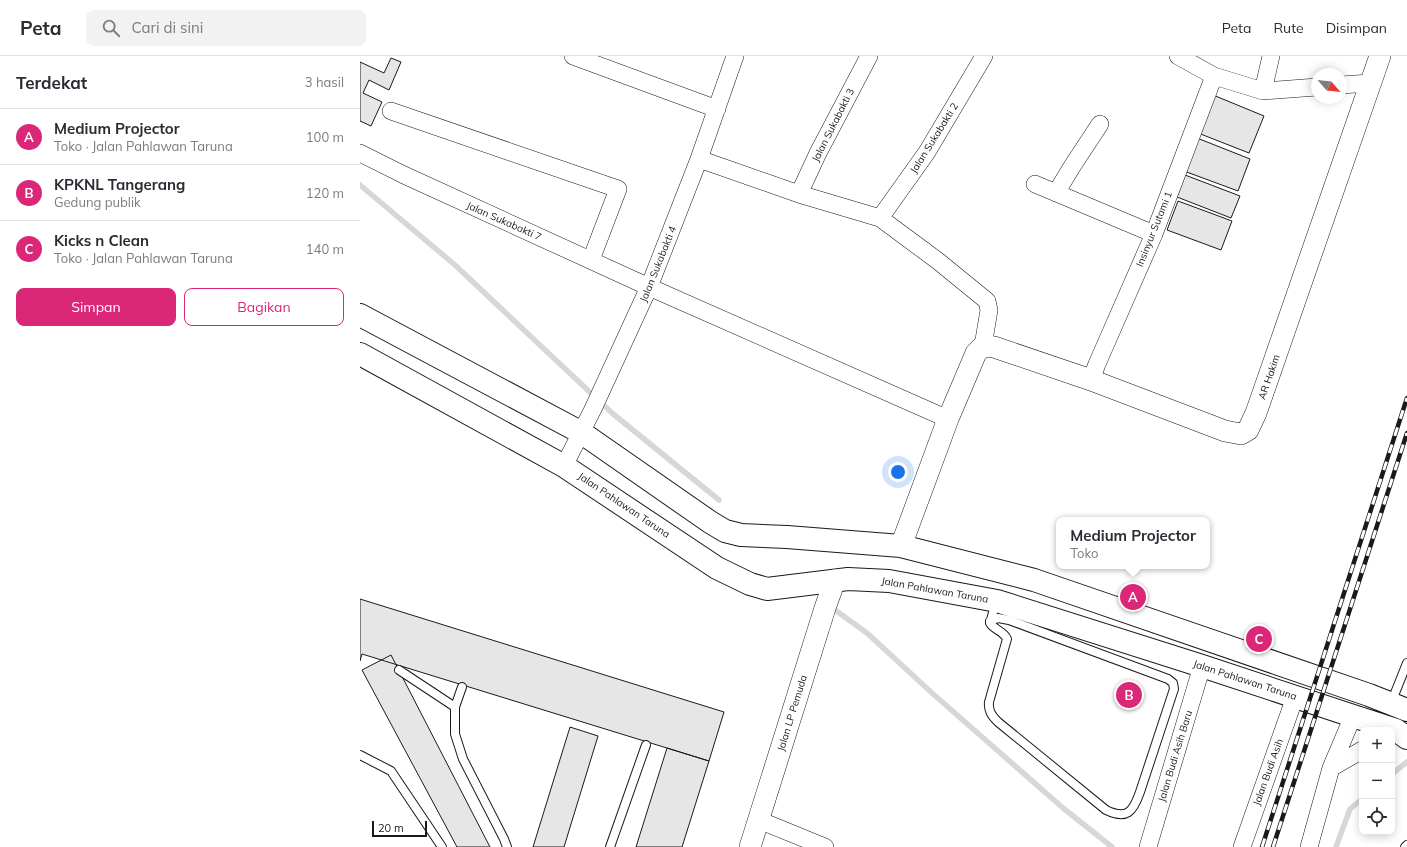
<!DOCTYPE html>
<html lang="id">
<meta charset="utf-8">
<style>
body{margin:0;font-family:Mulish,sans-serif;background:#f2f2f3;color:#2b2b33}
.controls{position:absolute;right:12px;bottom:12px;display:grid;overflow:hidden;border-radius:8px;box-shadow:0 2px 10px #0003}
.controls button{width:36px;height:36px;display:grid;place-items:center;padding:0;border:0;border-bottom:1px solid #e1e1e2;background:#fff;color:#2b2b33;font:20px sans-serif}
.compass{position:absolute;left:951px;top:12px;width:36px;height:36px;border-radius:50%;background:#fff;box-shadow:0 2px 10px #0003;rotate:117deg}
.scale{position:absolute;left:12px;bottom:10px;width:55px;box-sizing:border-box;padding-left:4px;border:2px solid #1a1a1a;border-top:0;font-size:11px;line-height:14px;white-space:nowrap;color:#1a1a1a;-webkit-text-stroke:3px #fff;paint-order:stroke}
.you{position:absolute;left:538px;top:416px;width:14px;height:14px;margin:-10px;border:3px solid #fff;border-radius:50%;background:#1a73e8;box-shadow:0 0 0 6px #1a73e833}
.badge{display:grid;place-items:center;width:26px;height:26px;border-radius:50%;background:#db2777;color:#fff;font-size:13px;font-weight:700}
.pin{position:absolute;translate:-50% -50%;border:2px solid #fff;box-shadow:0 1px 4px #0006}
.popup{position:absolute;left:696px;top:461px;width:154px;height:52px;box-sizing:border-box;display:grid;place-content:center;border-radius:8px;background:#fff;filter:drop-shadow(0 1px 3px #0005);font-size:13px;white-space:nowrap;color:#7c7c81}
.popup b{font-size:15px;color:#2b2b33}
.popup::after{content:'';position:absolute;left:50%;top:100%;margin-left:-8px;border:8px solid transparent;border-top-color:#fff}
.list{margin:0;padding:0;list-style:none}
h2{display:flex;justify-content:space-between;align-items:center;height:52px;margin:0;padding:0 16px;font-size:17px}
h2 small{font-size:13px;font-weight:400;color:#7c7c81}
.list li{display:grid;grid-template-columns:26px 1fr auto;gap:12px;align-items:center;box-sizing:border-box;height:56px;padding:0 16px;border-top:1px solid #e1e1e2}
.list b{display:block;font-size:15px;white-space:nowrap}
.list p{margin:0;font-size:13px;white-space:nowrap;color:#7c7c81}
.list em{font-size:13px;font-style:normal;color:#7c7c81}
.actions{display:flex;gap:8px;padding:12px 16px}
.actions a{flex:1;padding:9px 0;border:1px solid #db2777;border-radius:8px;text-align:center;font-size:14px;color:#db2777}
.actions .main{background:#db2777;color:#fff}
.icon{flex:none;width:22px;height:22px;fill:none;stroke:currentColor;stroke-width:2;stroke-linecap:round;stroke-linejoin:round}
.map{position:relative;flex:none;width:1047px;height:791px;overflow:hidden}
header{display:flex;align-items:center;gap:24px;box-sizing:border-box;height:56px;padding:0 20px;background:#fff;border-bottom:1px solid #e1e1e2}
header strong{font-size:19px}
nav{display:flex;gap:22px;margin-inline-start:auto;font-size:14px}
.search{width:280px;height:36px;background:#f2f2f3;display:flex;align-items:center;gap:10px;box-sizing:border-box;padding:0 14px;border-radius:8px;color:#7c7c81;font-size:15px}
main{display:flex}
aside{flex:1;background:#fff}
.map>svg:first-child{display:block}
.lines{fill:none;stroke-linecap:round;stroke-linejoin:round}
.stream{stroke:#d7d7d7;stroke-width:5.5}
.building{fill:#e6e6e6;stroke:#1a1a1a}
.service-casing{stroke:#1a1a1a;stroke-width:10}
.minor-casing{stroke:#1a1a1a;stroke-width:18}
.tertiary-casing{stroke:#1a1a1a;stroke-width:22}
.secondary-casing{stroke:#1a1a1a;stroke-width:24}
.service{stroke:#fff;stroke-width:8}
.minor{stroke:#fff;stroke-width:17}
.tertiary{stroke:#fff;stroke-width:21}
.secondary{stroke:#fff;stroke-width:22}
.rail-casing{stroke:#1a1a1a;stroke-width:4.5}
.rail{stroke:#fff;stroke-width:3;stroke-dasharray:9;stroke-linecap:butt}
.labels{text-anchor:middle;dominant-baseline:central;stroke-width:3;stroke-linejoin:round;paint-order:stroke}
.street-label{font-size:10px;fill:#1a1a1a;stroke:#fff}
</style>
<header>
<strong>Peta</strong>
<div class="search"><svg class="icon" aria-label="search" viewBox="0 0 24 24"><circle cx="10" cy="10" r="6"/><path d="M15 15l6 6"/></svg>Cari di sini</div>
<nav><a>Peta</a><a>Rute</a><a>Disimpan</a></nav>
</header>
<main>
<aside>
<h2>Terdekat<small>3 hasil</small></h2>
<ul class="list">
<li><span class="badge">A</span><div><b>Medium Projector</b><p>Toko · Jalan Pahlawan Taruna</p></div><em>100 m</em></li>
<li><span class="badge">B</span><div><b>KPKNL Tangerang</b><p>Gedung publik</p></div><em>120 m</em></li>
<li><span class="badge">C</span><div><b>Kicks n Clean</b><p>Toko · Jalan Pahlawan Taruna</p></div><em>140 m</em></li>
</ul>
<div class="actions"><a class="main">Simpan</a><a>Bagikan</a></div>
</aside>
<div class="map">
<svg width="1047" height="791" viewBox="0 0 1047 791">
<rect width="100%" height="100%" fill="#fff"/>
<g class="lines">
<path class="stream" d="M0 129 95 209 252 357 359 444
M475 554 507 577 572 637 703 752 752 791
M1032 718 1047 706
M976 791 990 753 1002 743"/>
</g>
<path class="building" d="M31 2 41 6 29 34 9 24 3 37 22 46 11 70 0 65V6L24 17Z
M853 39 904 60 889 97 838 77Z
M837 82 890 103 878 135 824 115Z
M825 119 880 140 871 162 817 141Z
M818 145 872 165 861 194 807 174Z
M0 543 364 656 349 705 2 598 0 605Z
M31 599 130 791H97L2 614Z
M210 671 238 680 204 791H173Z
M307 692 349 705 322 791H276Z"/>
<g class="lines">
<defs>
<path id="service" d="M630 565 638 562 649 564 808 623 813 627 814 633 780 736C773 756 767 764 746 754L638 666C632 660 628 655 629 646L647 583C644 575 634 574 630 567L636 546
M39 614 95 651
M102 631 95 651V678L103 703 144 783 147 791
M1031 647 1047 607
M0 699 31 715 82 791
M250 791 286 689
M1045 791 1047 789"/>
<path id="minor" d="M213 0 357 53
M818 0 854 20 903 35 957 31
M981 29 1010 27
M903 35 911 0
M31 55 258 133 231 204
M0 97 44 119 289 231 588 363
M339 103 439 138 520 162 578 205 627 245 629 254 623 290
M675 128 794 178
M696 137 713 109 740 68
M439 138 458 97 509 0
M520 162 567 96 624 0
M731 324 737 308 794 178 854 20
M204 410 233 353 289 231 339 103 375 0
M971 712 1002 694
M399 764 465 791
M788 791 842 610
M882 791 935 641
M949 791 971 712 993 660"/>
<path id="tertiary" d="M541 490 588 363 616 297 623 290 634 291 731 324 865 375 881 378 888 374 896 357 1020 0
M390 791 465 552 475 524"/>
<path id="secondary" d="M0 259 222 377 350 466 365 475 381 479 427 481 541 490 674 524 1009 639 1047 654
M0 298 204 410 357 512 390 528 407 533 488 523 529 525 637 545 842 610 993 660 1036 674 1047 682"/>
</defs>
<use href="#service" class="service-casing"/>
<use href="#minor" class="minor-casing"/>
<use href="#tertiary" class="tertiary-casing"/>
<use href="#secondary" class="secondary-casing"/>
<use href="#service" class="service"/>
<use href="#minor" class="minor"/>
<use href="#tertiary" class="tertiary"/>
<use href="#secondary" class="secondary"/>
<defs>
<path id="rail" d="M902 791 1047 342
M913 791 1047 377"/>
</defs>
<use href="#rail" class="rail-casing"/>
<use href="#rail" class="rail"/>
</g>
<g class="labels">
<g class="street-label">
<text transform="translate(473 69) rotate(-63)">Jalan Sukabakti 3</text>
<text transform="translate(574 82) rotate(-58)">Jalan Sukabakti 2</text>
<text transform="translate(144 165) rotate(24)">Jalan Sukabakti 7</text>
<text transform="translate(794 173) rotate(-68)">Insinyur Sutami 1</text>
<text transform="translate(298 208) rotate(-68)">Jalan Sukabakti 4</text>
<text transform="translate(909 321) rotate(-71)">AR Hakim</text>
<text transform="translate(264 449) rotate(34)">Jalan Pahlawan Taruna</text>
<text transform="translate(575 534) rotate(10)">Jalan Pahlawan Taruna</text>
<text transform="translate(885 624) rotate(18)">Jalan Pahlawan Taruna</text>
<text transform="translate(432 657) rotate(-73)">Jalan LP Pemuda</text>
<text transform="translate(815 700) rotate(-73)">Jalan Budi Asih Baru</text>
<text transform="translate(908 716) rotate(-70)">Jalan Budi Asih</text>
</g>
</g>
</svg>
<div class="controls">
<button>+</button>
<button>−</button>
<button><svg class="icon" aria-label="locate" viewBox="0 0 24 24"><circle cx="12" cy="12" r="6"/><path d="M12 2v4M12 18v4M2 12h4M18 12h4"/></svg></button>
</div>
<svg class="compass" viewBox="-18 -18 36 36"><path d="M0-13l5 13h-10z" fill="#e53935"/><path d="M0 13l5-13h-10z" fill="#7c7c81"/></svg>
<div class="scale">20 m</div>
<div class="you"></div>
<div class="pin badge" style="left:773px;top:541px">A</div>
<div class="popup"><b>Medium Projector</b>Toko</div>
<div class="pin badge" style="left:769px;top:639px">B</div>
<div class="pin badge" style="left:899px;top:583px">C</div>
</div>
</main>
